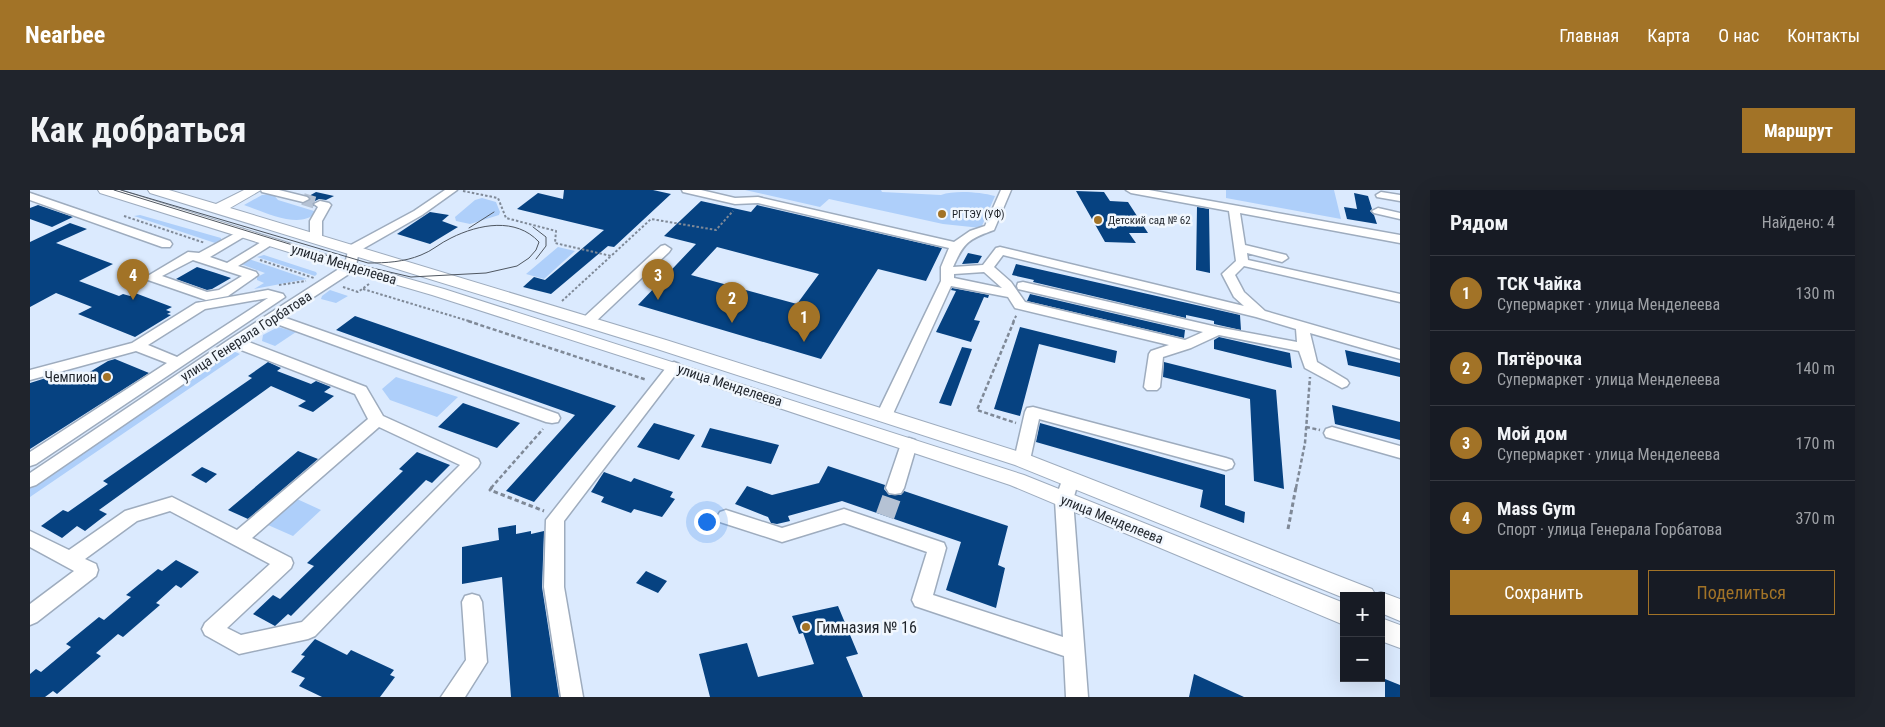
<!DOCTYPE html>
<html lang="ru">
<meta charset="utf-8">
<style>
body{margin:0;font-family:"Roboto Condensed",sans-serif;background:#20242c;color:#f1f3f6}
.controls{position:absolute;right:15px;bottom:15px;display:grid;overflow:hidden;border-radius:0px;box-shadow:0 5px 20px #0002}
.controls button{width:45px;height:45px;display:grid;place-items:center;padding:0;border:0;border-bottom:1px solid #363941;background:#171b24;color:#f1f3f6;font:25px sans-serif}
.you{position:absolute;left:676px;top:331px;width:18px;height:18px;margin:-12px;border:4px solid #fff;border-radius:50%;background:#1a73e8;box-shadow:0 0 0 8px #1a73e833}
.badge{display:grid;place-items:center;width:32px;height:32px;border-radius:50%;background:#a27327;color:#fff;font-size:16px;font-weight:700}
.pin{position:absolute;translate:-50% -41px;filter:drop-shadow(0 1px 2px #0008)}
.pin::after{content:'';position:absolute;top:26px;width:18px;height:15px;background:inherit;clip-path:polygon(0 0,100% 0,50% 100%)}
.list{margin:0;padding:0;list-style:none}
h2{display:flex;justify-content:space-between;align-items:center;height:65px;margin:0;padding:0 20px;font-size:21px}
h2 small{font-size:16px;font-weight:400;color:#9ea1a6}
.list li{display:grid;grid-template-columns:32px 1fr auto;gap:15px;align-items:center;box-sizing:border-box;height:75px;padding:0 20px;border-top:1px solid #363941}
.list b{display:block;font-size:19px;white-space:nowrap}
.list p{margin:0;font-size:16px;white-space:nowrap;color:#9ea1a6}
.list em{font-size:16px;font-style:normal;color:#9ea1a6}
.actions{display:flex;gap:10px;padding:15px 20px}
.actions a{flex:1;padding:11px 0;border:1px solid #a27327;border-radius:0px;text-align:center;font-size:18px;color:#a27327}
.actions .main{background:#a27327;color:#fff}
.map{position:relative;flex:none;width:1370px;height:507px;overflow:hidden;border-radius:0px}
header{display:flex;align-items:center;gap:30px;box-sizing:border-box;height:70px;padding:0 25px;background:#a27327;color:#fff}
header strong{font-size:24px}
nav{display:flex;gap:28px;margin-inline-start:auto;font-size:18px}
.intro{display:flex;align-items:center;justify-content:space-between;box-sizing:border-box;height:120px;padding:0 30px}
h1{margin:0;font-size:35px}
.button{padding:12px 22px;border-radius:0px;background:#a27327;color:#fff;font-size:18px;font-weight:700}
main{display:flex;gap:30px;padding:0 30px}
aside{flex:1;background:#171b24;border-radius:0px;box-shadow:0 5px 20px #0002}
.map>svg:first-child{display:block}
.green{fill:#aecffa}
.building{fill:#064281;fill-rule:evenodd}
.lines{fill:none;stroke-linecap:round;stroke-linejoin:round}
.minor-tunnel-far1{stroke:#b5c2d4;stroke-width:12;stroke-dasharray:12 6;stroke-linecap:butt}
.minor-tunnel{stroke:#b5c2d4;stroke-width:19;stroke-dasharray:19 9;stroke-linecap:butt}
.minor-casing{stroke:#9eacbe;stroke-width:3}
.major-casing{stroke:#9eacbe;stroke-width:2}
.path-far2{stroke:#7f8997;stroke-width:2;stroke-dasharray:2.5 2;stroke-linecap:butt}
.path-far1{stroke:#7f8997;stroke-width:2.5;stroke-dasharray:4 2.5;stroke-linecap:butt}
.path{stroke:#7f8997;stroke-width:3;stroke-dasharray:4.5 3;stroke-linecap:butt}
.minor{fill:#fff;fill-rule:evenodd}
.major{fill:#fff;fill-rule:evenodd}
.tram{stroke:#4f5761;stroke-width:1}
.poi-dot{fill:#a27327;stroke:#f1f7fe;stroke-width:2}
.labels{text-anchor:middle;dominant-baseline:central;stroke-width:5;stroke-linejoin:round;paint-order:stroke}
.far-poi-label{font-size:11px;fill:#1f242b;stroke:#f1f7fe;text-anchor:start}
.street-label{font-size:14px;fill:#1f242b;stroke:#f1f7fe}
.poi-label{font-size:14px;fill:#1f242b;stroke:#f1f7fe;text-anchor:end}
.near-poi-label{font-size:16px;fill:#1f242b;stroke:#f1f7fe;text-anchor:start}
</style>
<header>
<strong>Nearbee</strong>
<nav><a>Главная</a><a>Карта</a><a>О нас</a><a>Контакты</a></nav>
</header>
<div class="intro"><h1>Как добраться</h1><a class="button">Маршрут</a></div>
<main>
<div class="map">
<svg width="1370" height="507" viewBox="0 0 1370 507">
<rect width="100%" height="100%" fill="#dbeafe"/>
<path class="green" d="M715 0H851L852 2 911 5C925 0 949 2 965 6L951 38 913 34 799 9 790 17Z
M1196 0H1304L1311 29 1196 8Z
M243 4 248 10 284 21 285 23C270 40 232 21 214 15L232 5Z
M452 8 466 12 470 22 469 25 440 34 426 31 425 27 445 10Z
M110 25 191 48V51L188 54 104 26Z
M528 57 545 61 514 89 496 84Z
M234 65 286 82 287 84 285 86 227 67Z
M219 69 277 89 224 99 234 93 227 90V87L235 83 211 74Z
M300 100 318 106 306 113 291 109 292 106Z
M248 137 266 142 245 156 232 151 233 145Z
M203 161 210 164 0 307V297Z
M366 187 428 207 407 227 360 210 352 199Z
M267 309 291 320 263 346 238 335Z"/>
<path class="building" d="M534 0H623L641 4 584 57 578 56 521 104 493 97 504 87 515 90 574 40 487 19 508 3 533 9Z
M1046 1 1074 2 1080 11 1098 12 1118 43H1099L1106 53 1075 52Z
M286 2 304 6 296 10 289 9 283 12 284 16 274 14 281 9 279 6Z
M1324 3 1338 6 1342 19 1340 21 1344 25 1347 34 1317 29 1314 17 1327 19Z
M671 11 721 22 727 15 912 58 896 91 848 79 791 169 608 115 666 54 634 46ZM687 57 789 84 767 114 661 85Z
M8 15 43 27 22 37 0 29V18Z
M1167 17 1179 19 1180 83 1166 80Z
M400 22 419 25 412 31 428 37 400 54 367 44Z
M40 33 57 39 26 53 83 74 49 91 89 106 93 104 100 106 105 103 142 117 136 120 141 122 137 124 141 125 105 147 48 124 62 117 26 103 0 117V52Z
M938 63 952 66 948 73 932 74Z
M986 74 1210 125 1211 140 1184 134V131L1156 125V128L1003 92 1004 90 982 85Z
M167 77 186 83 201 88 182 99 177 100 146 89Z
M922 98 959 105 958 108 954 107 944 130 950 131 941 152 906 142 926 101 921 100Z
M1000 104 1155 140 1154 148 997 111Z
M325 126 586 216 504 312 476 301 545 225 306 140Z
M990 137 1087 161 1085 173 1009 154 990 226 964 219Z
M1189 147 1260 163 1262 178 1184 159V150Z
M932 157 942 159 921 216 909 213Z
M1315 160 1370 173V187L1318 175Z
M85 169 119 183 0 259V193L35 182 48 189 78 171Z
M238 172 251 178 247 181 281 194 286 191 301 197 294 202 304 206 283 222 268 216 276 211 241 196 69 320 77 324 55 341 47 336 32 348 11 336 33 320 38 322 78 294 73 291 222 188 218 186Z
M1134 172 1246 200 1254 299 1224 291 1220 209 1133 187Z
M433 213 490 233 467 258 408 237Z
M1302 215 1370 232V250L1305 234Z
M624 233 665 245 649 270 607 257Z
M1010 233 1195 285V315L1215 322 1214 333 1170 317 1173 300 1006 252Z
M680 238 749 255 741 274 671 257Z
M268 261 288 269 218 329 198 320Z
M387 262 420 275 402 293 396 290 261 426 258 424 245 436 223 424 243 405 250 409 284 376 277 373 373 281 369 279Z
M798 276 855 295 854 299 859 305H871L874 301 978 336 968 375 975 378 966 418 916 400 931 352 812 311 758 326 760 331 747 334 741 333 738 327 705 314 717 296 742 305 789 293Z
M172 277 187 284 176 293 161 285Z
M574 282 601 292 604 288 643 302 640 307 645 309 632 327 604 319 601 323 571 312 574 307 561 302Z
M486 335V344L501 341V344L514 341 512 397 529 507H481L472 387 432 394V357L469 350 468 338Z
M146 370 169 382 151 398 146 395 126 413 130 415 93 447 88 444 66 463 71 466 27 504 23 501 15 507H0V484L6 479 11 482 41 457 36 454 69 427 74 430 101 407 96 405 128 379 132 381Z
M616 381 637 391 628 403 606 393Z
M808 416 828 464 816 467 833 507H680L669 464 717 453 728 487 784 474 773 443 769 444 762 426Z
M285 449 317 465 321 460 364 480 360 485 365 487 350 507H292L269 496 275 488 261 482 275 466 271 465Z
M1164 484 1214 507H1159Z
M1355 489 1370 495V507H1355Z"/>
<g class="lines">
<path class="minor-tunnel-far1" d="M273 9 290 14"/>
<path class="minor-tunnel" d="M855 326 865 298"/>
<defs>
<path id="minor" d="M231 0H249L277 7 279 9 273 12 232 2Z
M415 0H427L392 25 329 61 325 80 253 127 528 224 530 228 528 232 522 233 516 232 244 133 216 151 336 197 353 226 448 269 450 273 448 277 285 446 278 449 209 464 175 445 172 439 175 433 240 374 140 321 107 331 55 369 66 374 68 380 66 386 7 432 0 435V414L44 381 0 357V341L39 360 95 321 142 307 207 340 338 229 325 204 206 158 6 295 0 297V283L200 149 315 75 319 56 384 21ZM349 237 430 275 272 432 211 445 197 438 261 378 263 373 261 368 222 348Z
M652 0H671L705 8 728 7 924 52 940 41 955 36 971 0H981L964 40C939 49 934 52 923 77L953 75 966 58 970 57 1214 116 1204 107 1192 84 1206 71 1199 21 1101 3 1096 0H1119L1370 45V53L1210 23 1215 55 1256 65 1258 68 1252 72 1217 63 1218 70 1370 104V112L1214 76 1205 85 1214 102 1235 121 1370 160V169L1280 143 1287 172 1317 190 1319 193 1317 196 1312 198 1275 178 1269 161 1189 145 1161 158 1133 167 1130 197 1127 200H1117L1114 197 1119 164 1121 161 1139 155 985 118 978 107 921 96 862 226 860 230 854 231 848 230 846 226 911 91V77L919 58 728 13 705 14 653 2ZM973 65 1226 127 1266 139 1267 152 1187 137 993 92 988 93 987 96 988 99 1173 142 1155 150 995 112 981 92 964 77ZM954 82 972 98 924 88V84Z
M1351 2 1370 5V11L1347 7 1346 5Z
M0 3 140 51 142 54 140 57H132L0 10Z
M290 11 299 13 301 15 292 31V48L286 52 280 48V31L288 17 284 14Z
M1348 18 1370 23V29L1344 23 1342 21Z
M213 39 217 41 219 43 217 45 180 67 197 73 236 49 240 48 246 52 208 76 226 82 228 85 198 106 176 110 118 90 116 87 158 62 169 63ZM163 70 166 71 212 86 189 100 177 102 132 86Z
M635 55 641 59 639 62 562 135H552L550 132 552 129 631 56Z
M238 100 253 104 255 107 6 274 0 276V262L137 173 106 161 0 190V180L102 153 166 113ZM238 108 147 167 118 155 175 119Z
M644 172 649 174 651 177 649 180 534 331V397L553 507H531L514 397 516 330 639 174Z
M1003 217 1196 268 1202 270 1204 274 1202 278 1196 280 1009 229 1000 270 998 274 992 276 986 274 984 270 995 222 997 218Z
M1302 237 1370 256V268L1296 247 1294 243 1296 239Z
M879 248 885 250 887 254 874 298 871 303 865 304 859 303 856 298 871 254 873 250Z
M1040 283 1046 285 1049 289 1043 310 1058 507H1036L1034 466 885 416 882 410 897 362 814 333 752 352 690 332 687 327 690 322 696 320 752 338 814 319 914 353 916 358 903 405 1033 447 1025 310 1034 285Z
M442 404 449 406 452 412 457 472 435 507H411L436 470 432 412 435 406Z"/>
<path id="major" d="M68 0H89L326 74 414 99 994 285 1314 413V435L980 295 638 181 402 105 316 80 70 3Z
M118 0H139L186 14 214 0H231L200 18 636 150 999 265 1342 399 1345 404 1351 402 1370 409V431L1351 423V406H1314V408L985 275 624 158 120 3Z
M1351 428 1370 435V458L1351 451Z"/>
</defs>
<use href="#minor" class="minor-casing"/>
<use href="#major" class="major-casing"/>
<path class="path-far2" d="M433 1 468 8 476 28 526 41 525 53 581 66 621 29 686 40 703 21
M94 26 175 53
M230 70 284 88
M249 95 276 91
M313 97 328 102 339 94
M333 99 442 132
M532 111 581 66
M983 132 987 124"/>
<path class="path-far1" d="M438 131 617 190
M984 131 947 220 986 233
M1276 237 1290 240
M461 298 513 239
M1266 298 1275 253 1280 187"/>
<path class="path" d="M462 297 460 300 514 321
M1258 339 1266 297"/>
<use href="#minor" class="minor"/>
<use href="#major" class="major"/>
<path class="tram" d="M84 0 321 73 381 87 456 83 487 76 499 68 506 60 509 52C486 27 449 34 421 48 410 53 402 61 391 65 374 72 356 73 338 73L91 0
M503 37 516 47V56L506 69
M439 38 464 22"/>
</g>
<g class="poi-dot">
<circle cx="912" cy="24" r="5"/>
<circle cx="1068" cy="30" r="5"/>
<circle cx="77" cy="187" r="5"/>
<circle cx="776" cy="437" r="5"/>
</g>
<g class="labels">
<g class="far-poi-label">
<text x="922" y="24">РГТЭУ (УФ)</text>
<text x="1078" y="30">Детский сад № 62</text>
</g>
<g class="street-label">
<text transform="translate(314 74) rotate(17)">улица Менделеева</text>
<text transform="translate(216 146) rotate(-33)">улица Генерала Горбатова</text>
<text transform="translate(700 195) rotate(18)">улица Менделеева</text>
<text transform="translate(1082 329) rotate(22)">улица Менделеева</text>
</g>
<g class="poi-label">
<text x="67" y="187">Чемпион</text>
</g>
<g class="near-poi-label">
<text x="786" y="437">Гимназия № 16</text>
</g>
</g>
</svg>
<div class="controls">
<button>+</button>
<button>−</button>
</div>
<div class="you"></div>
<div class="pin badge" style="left:774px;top:152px">1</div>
<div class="pin badge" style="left:702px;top:133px">2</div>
<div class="pin badge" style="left:628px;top:110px">3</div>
<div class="pin badge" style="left:103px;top:110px">4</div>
</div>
<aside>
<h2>Рядом<small>Найдено: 4</small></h2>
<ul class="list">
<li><span class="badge">1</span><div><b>ТСК Чайка</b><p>Супермаркет · улица Менделеева</p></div><em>130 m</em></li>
<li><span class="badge">2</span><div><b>Пятёрочка</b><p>Супермаркет · улица Менделеева</p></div><em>140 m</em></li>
<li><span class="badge">3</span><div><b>Мой дом</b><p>Супермаркет · улица Менделеева</p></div><em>170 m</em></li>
<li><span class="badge">4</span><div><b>Mass Gym</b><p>Спорт · улица Генерала Горбатова</p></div><em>370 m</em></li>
</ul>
<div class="actions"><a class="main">Сохранить</a><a>Поделиться</a></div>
</aside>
</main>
